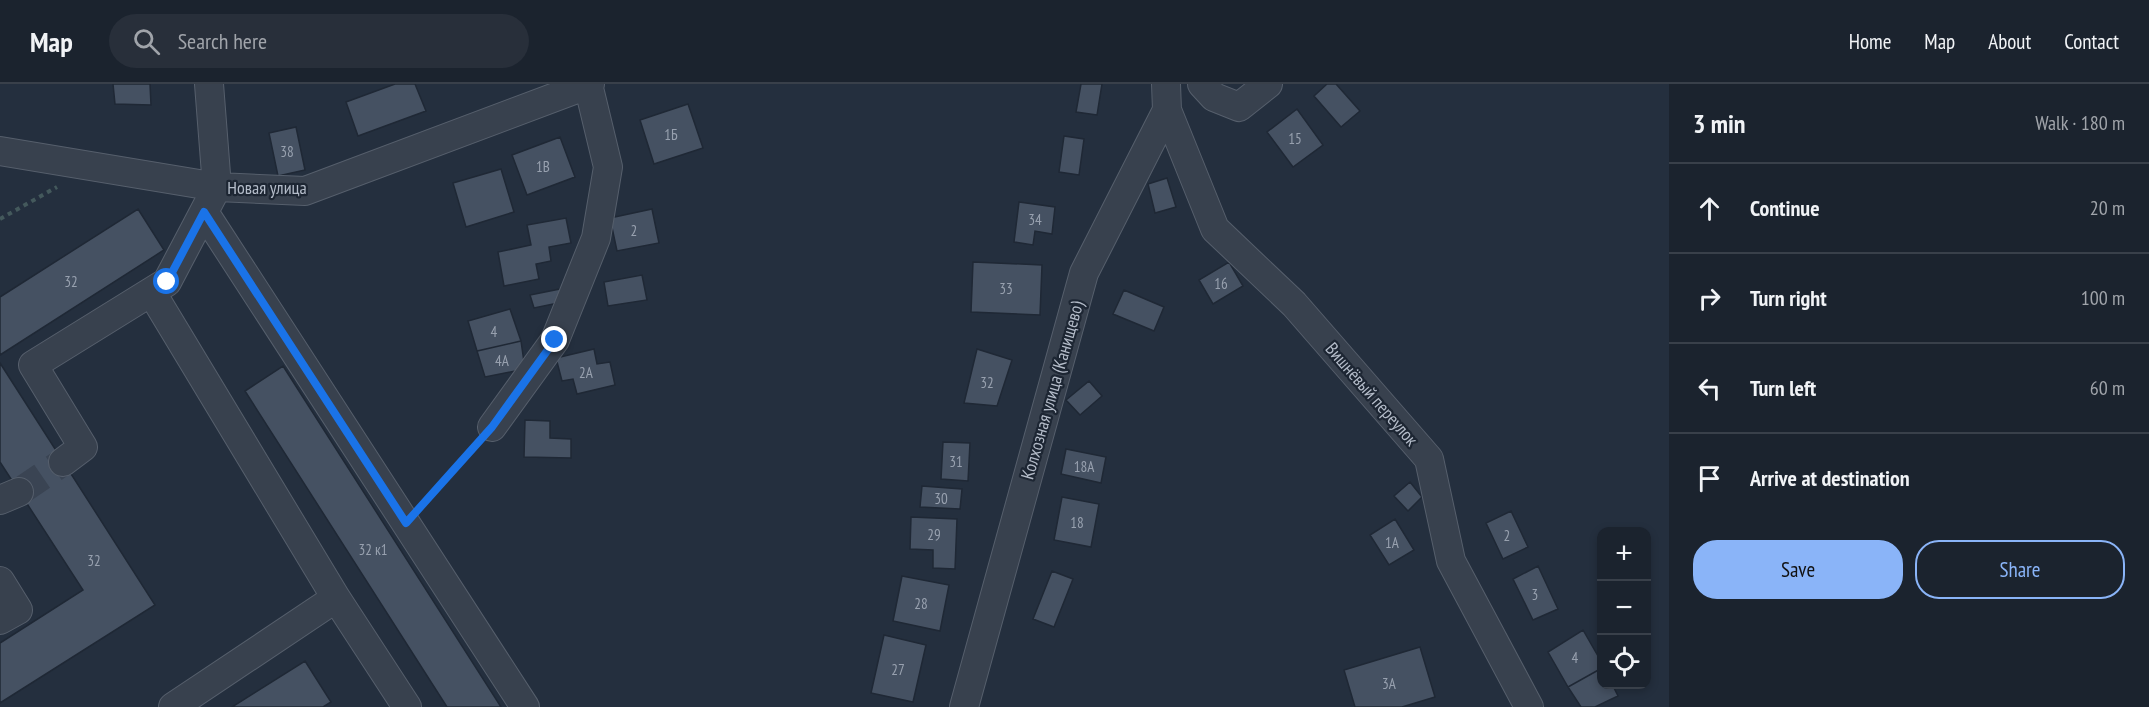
<!DOCTYPE html>
<meta charset="utf-8">
<style>
body{margin:0;font-family:"PT Sans Narrow",sans-serif;background:#282f3a;color:#f1f3f6}
.controls{position:absolute;right:18px;bottom:18px;display:grid;overflow:hidden;border-radius:12px;box-shadow:0 3px 9px #0003}
.controls button{width:54px;height:54px;display:grid;place-items:center;padding:0;border:0;border-bottom:2px solid #39404a;background:#1b232e;color:#f1f3f6;font:30px sans-serif}
.stop{position:absolute;width:18px;height:18px;margin:-14px;border:4px solid #1a73e8;border-radius:50%;background:#fff}
.stop.end{background:#1a73e8;border-color:#fff;box-shadow:0 2px 6px #0008}
.list{margin:0;padding:0;list-style:none}
h2{display:flex;justify-content:space-between;align-items:center;height:78px;margin:0;padding:0 24px;font-size:26px}
h2 small{font-size:20px;font-weight:400;color:#a0a4aa}
.list li{display:grid;grid-template-columns:39px 1fr auto;gap:18px;align-items:center;box-sizing:border-box;height:90px;padding:0 24px;border-top:2px solid #39404a}
.list b{display:block;font-size:22px;white-space:nowrap}
.list em{font-size:20px;font-style:normal;color:#a0a4aa}
.actions{display:flex;gap:12px;padding:18px 24px}
.actions a{flex:1;padding:14px 0;border:2px solid #8ab4f8;border-radius:24px;text-align:center;font-size:21px;color:#8ab4f8}
.actions .main{background:#8ab4f8;color:#111}
.icon{flex:none;width:33px;height:33px;fill:none;stroke:currentColor;stroke-width:2;stroke-linecap:round;stroke-linejoin:round}
.map{position:relative;flex:none;width:1669px;height:623px;overflow:hidden}
header{display:flex;align-items:center;gap:36px;box-sizing:border-box;height:84px;padding:0 30px;background:#1b232e;border-bottom:2px solid #39404a}
header strong{font-size:28px}
nav{display:flex;gap:33px;margin-inline-start:auto;font-size:21px}
.search{width:420px;height:54px;background:#282f3a;display:flex;align-items:center;gap:15px;box-sizing:border-box;padding:0 21px;border-radius:33px;color:#a0a4aa;font-size:22px}
main{display:flex}
aside{flex:1;background:#1b232e}
.map>svg:first-child{display:block}
.building{fill:#455162;stroke:#1f2835;stroke-width:1.5}
.lines{fill:none;stroke-linecap:round;stroke-linejoin:round}
.minor-tunnel{stroke:#3a4453;stroke-width:28;stroke-dasharray:28 14;stroke-linecap:butt}
.minor-casing{stroke:#565f6c;stroke-width:30}
.path{stroke:#44595c;stroke-width:4;stroke-dasharray:4.5 4.5;stroke-linecap:butt}
.minor{stroke:#38414e;stroke-width:28}
.route{stroke:#1a73e8;stroke-width:8}
.labels{text-anchor:middle;dominant-baseline:central;stroke-width:4.5;stroke-linejoin:round;paint-order:stroke}
.number-label{font-size:15px;fill:#98a1af}
.street-label{font-size:18px;fill:#b4bcc9;stroke:#1d2633}
</style>
<header>
<strong>Map</strong>
<div class="search"><svg class="icon" aria-label="search" viewBox="0 0 24 24"><circle cx="10" cy="10" r="6"/><path d="M15 15l6 6"/></svg>Search here</div>
<nav><a>Home</a><a>Map</a><a>About</a><a>Contact</a></nav>
</header>
<main>
<div class="map">
<svg width="1669" height="623" viewBox="0 0 1669 623">
<rect width="100%" height="100%" fill="#242f3e"/>
<path class="building" d="M113 0H150L151 21 115 20Z
M395 0H415L426 27 358 52 346 18Z
M1081 0H1102L1097 31 1076 28Z
M1327 0H1336L1360 27 1341 43 1314 12Z
M688 20 703 64 654 80 640 36Z
M1297 25 1323 61 1293 83 1267 48Z
M296 43 305 86 278 92 269 49Z
M1064 52 1084 55 1079 91 1059 88Z
M560 53 575 93 527 111 512 71Z
M501 85 514 128 466 143 453 99Z
M1167 94 1176 123 1155 129 1148 100Z
M1019 118 1055 123 1052 150 1035 147 1033 161 1014 158Z
M138 125 164 166 0 271V213Z
M652 125 659 159 617 167 610 134Z
M566 134 571 159 549 163 551 177 536 180 539 195 504 202 498 168 531 161 527 141Z
M973 178 1042 181 1040 231 971 228Z
M1229 178 1243 202 1213 220 1199 196Z
M642 191 647 216 608 222 604 198Z
M560 205 563 218 534 224 530 211Z
M1124 206 1164 223 1154 247 1113 230Z
M510 225 521 257 477 267 468 237Z
M521 257 525 285 485 293 477 267Z
M594 265 597 280 610 278 615 301 577 310 573 295 562 297 556 274Z
M977 265 1012 276 997 322 964 319Z
M0 279 155 521 0 619V559L83 506 0 378Z
M283 282 501 623H447L245 307Z
M1089 297 1102 312 1080 331 1066 316Z
M525 336 550 337V354L571 355V374L524 373Z
M943 358 970 359 968 397 941 395Z
M1066 365 1106 373 1101 399 1061 390Z
M1410 398 1422 413 1408 427 1394 412Z
M922 402 962 405 960 425 920 423Z
M1062 413 1099 420 1091 463 1054 456Z
M1511 427 1528 463 1503 475 1486 439Z
M911 433 957 435 955 485 933 484V466L910 465Z
M1395 435 1414 466 1389 481 1370 451Z
M1538 482 1558 525 1533 536 1513 495Z
M1052 487 1073 495 1054 543 1033 535Z
M902 492 949 501 940 547 893 537Z
M1583 546 1602 579V584L1568 603 1548 568Z
M884 551 926 561 913 618 871 609Z
M1420 563 1435 613 1402 623H1355L1344 586Z
M305 577 331 618 323 623H232Z
M1602 584V600H1612L1618 612 1595 623H1581L1568 603Z"/>
<g class="lines">
<path class="minor-tunnel" d="M19 408 63 378"/>
<defs>
<path id="minor" d="M1202 0 1214 13 1239 23 1268 0
M1167 26 1215 145 1294 220 1429 375 1451 477 1529 623
M0 67 217 103 305 107 590 0
M204 128 525 623
M152 209 336 514 407 623
M492 343 555 256 596 154 608 83 588 0
M63 378 83 363 33 281 167 198 217 103 209 0
M0 416 19 408
M0 497 18 526 0 536
M173 623 336 514
M964 623 1084 189 1167 26 1166 0"/>
</defs>
<use href="#minor" class="minor-casing"/>
<path class="path" d="M0 135 57 103
M422 420 476 361"/>
<use href="#minor" class="minor"/>
</g>
<g class="lines">
<path class="route" d="M167 198 204 128 406 439 492 343 555 256"/>
</g>
<g class="labels">
<g class="number-label">
<text x="671" y="50">1Б</text>
<text x="1295" y="54">15</text>
<text x="287" y="67">38</text>
<text x="543" y="82">1В</text>
<text x="1035" y="135">34</text>
<text x="634" y="146">2</text>
<text x="71" y="197">32</text>
<text x="1221" y="199">16</text>
<text x="1006" y="204">33</text>
<text x="494" y="247">4</text>
<text x="502" y="276">4А</text>
<text x="586" y="288">2А</text>
<text x="987" y="298">32</text>
<text x="956" y="377">31</text>
<text x="1084" y="382">18А</text>
<text x="941" y="414">30</text>
<text x="1077" y="438">18</text>
<text x="934" y="450">29</text>
<text x="1507" y="451">2</text>
<text x="1392" y="458">1А</text>
<text x="373" y="465">32 к1</text>
<text x="94" y="476">32</text>
<text x="1535" y="510">3</text>
<text x="921" y="519">28</text>
<text x="1575" y="573">4</text>
<text x="898" y="585">27</text>
<text x="1389" y="599">3А</text>
</g>
<g class="street-label">
<text x="267" y="103">Новая улица</text>
<text transform="translate(1052 306) rotate(-74)">Колхозная улица (Канищево)</text>
<text transform="translate(1372 310) rotate(49)">Вишнёвый переулок</text>
</g>
</g>
</svg>
<div class="controls">
<button>+</button>
<button>−</button>
<button><svg class="icon" aria-label="locate" viewBox="0 0 24 24"><circle cx="12" cy="12" r="6"/><path d="M12 2v4M12 18v4M2 12h4M18 12h4"/></svg></button>
</div>
<div class="stop" style="left:167px;top:198px"></div>
<div class="stop end" style="left:555px;top:256px"></div>
</div>
<aside>
<h2>3 min<small>Walk · 180 m</small></h2>
<ul class="list">
<li><svg class="icon" aria-label="ahead" viewBox="0 0 24 24"><path d="M12 20V5M6 11l6-6 6 6"/></svg><div><b>Continue</b></div><em>20 m</em></li>
<li><svg class="icon" aria-label="right" viewBox="0 0 24 24"><path d="M7 20v-9h11M14 6l5 5-5 5"/></svg><div><b>Turn right</b></div><em>100 m</em></li>
<li><svg class="icon" aria-label="left" viewBox="0 0 24 24"><path d="M17 20v-9H6M10 6l-5 5 5 5"/></svg><div><b>Turn left</b></div><em>60 m</em></li>
<li><svg class="icon" aria-label="arrive" viewBox="0 0 24 24"><path d="M6 21V4h12l-3 4 3 4H6"/></svg><div><b>Arrive at destination</b></div></li>
</ul>
<div class="actions"><a class="main">Save</a><a>Share</a></div>
</aside>
</main>
